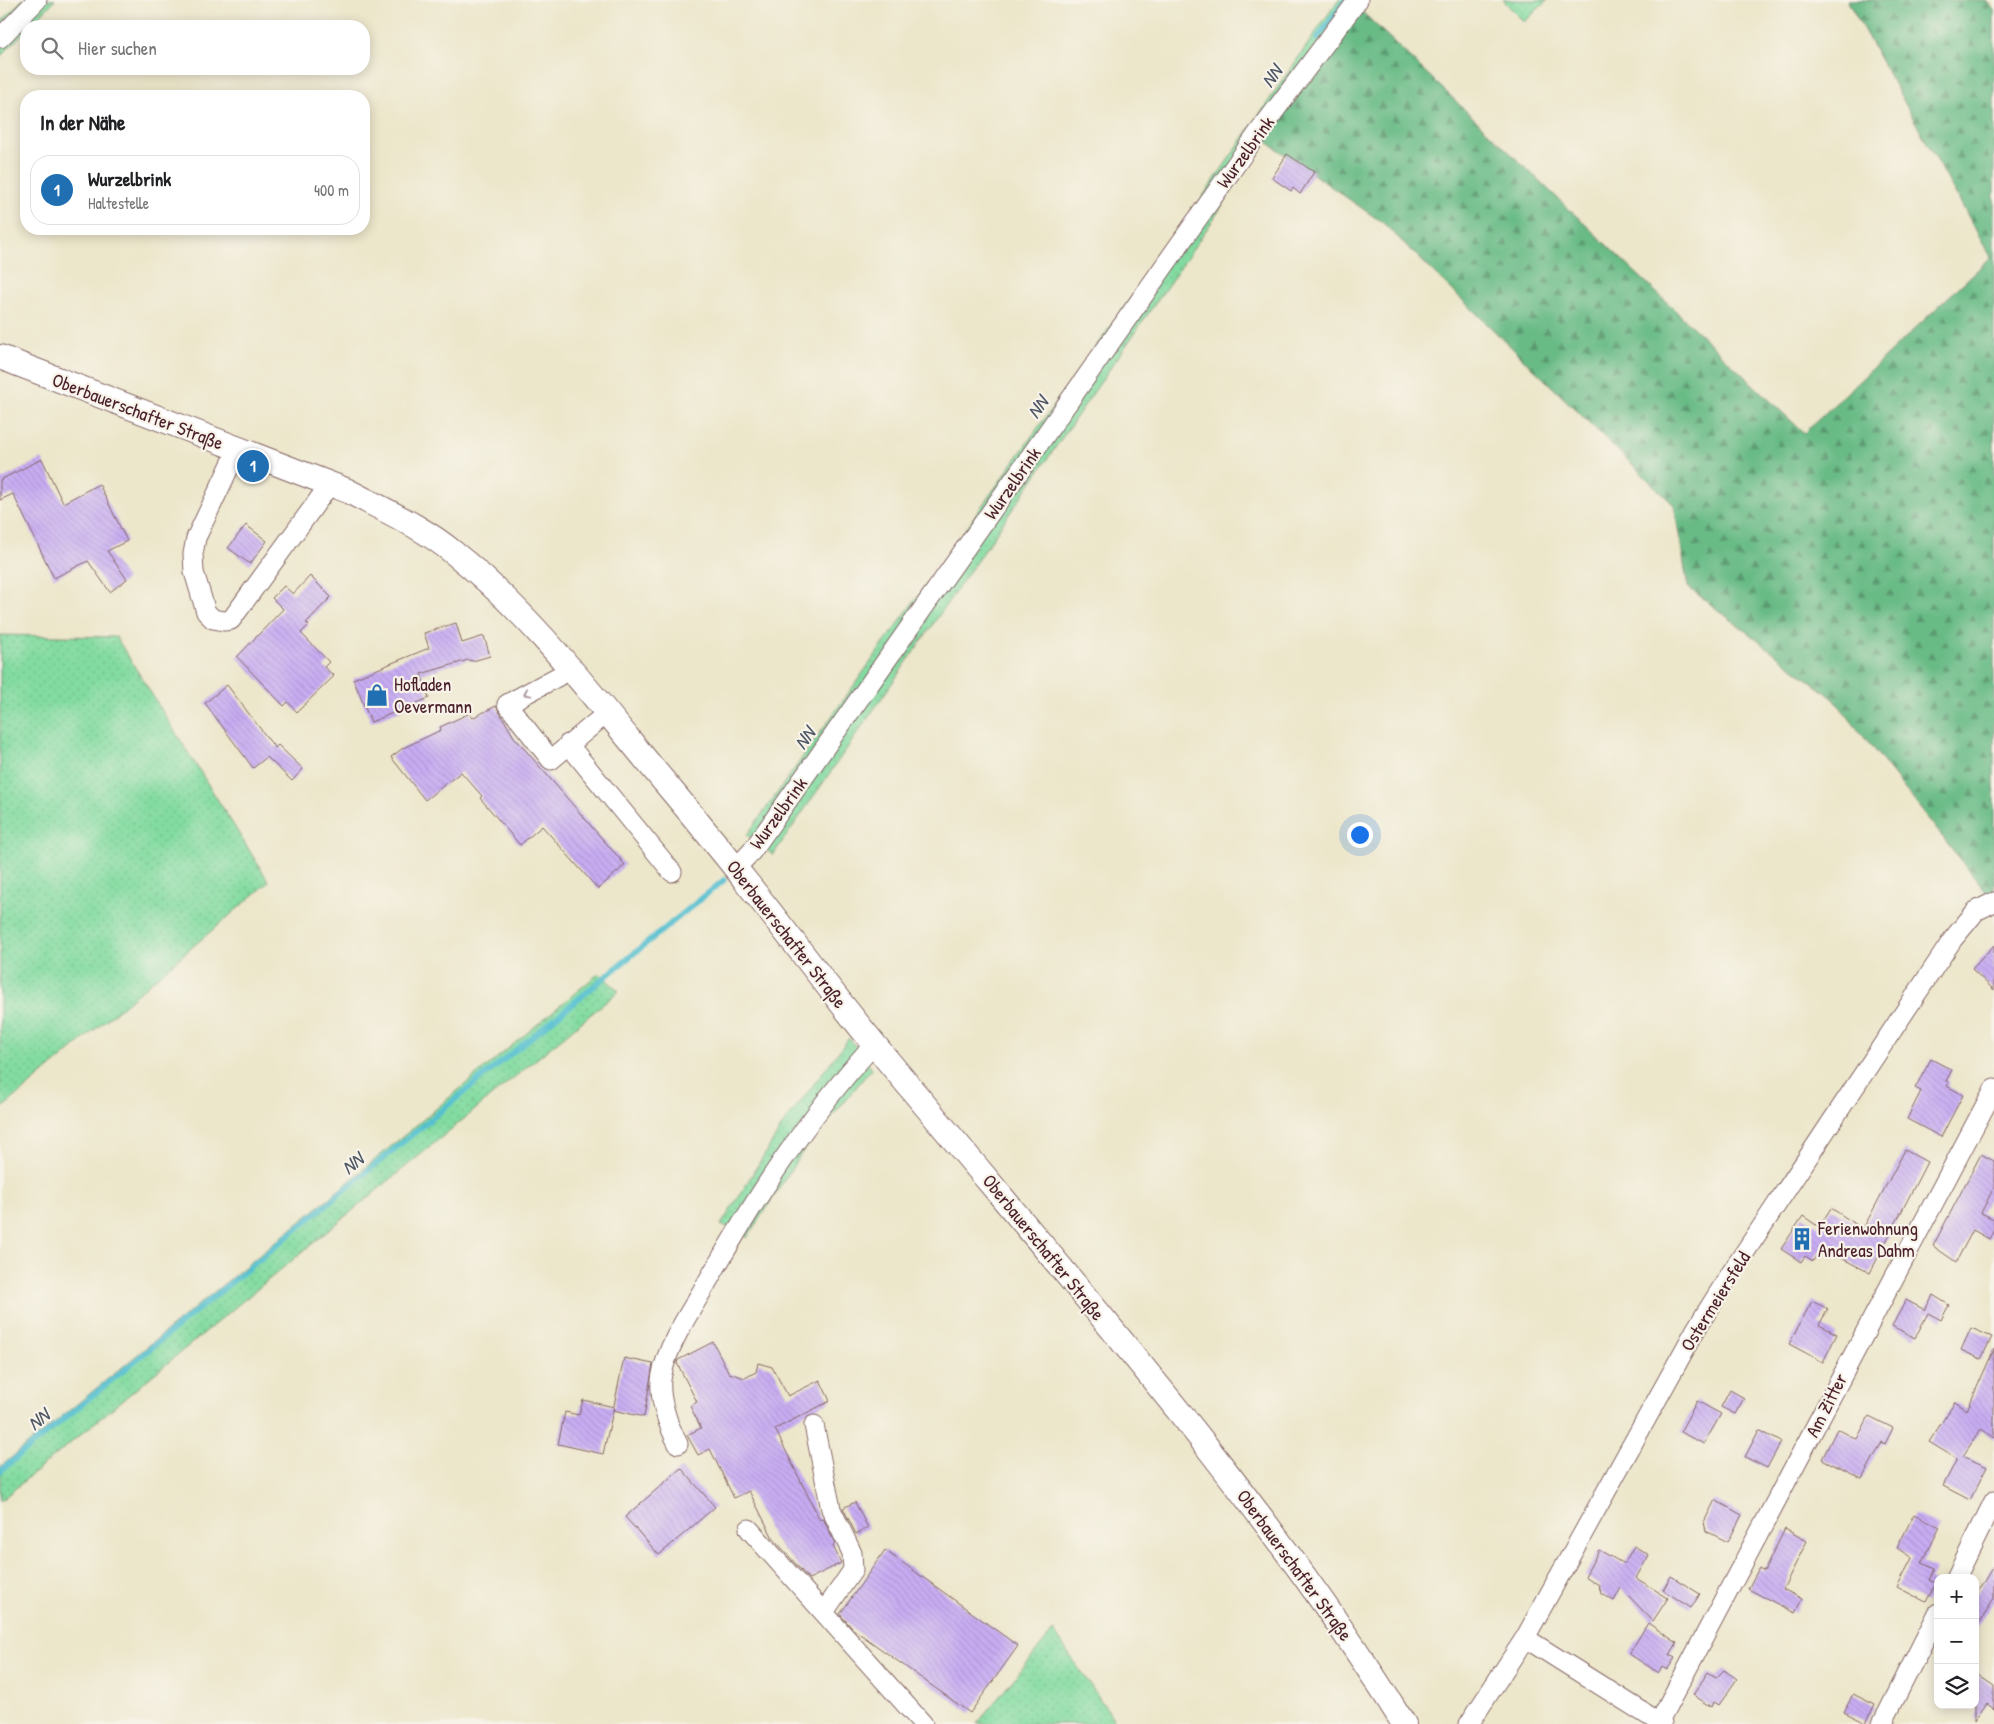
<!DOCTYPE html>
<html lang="de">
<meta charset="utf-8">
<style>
body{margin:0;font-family:"Patrick Hand",sans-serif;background:#f2f2f2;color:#202124}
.controls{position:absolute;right:15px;bottom:15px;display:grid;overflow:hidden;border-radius:10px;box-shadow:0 2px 12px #0003}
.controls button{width:45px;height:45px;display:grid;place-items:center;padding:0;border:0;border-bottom:1px solid #e0e0e0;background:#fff;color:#202124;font:25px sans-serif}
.you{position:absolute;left:1359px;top:834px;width:18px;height:18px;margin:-12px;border:4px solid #fff;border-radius:50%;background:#1a73e8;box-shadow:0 0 0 8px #1a73e833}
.badge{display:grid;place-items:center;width:32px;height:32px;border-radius:50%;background:#1f6fb2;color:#fff;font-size:16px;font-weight:700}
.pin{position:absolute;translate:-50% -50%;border:2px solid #fff;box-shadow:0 1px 5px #0006}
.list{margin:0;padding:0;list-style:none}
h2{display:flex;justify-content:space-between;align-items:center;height:65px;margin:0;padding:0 20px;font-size:21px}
h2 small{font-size:16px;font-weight:400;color:#757577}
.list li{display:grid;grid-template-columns:32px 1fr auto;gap:15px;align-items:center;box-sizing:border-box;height:70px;margin:0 10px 10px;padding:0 10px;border:1px solid #e0e0e0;border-radius:20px}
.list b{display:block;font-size:19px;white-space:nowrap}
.list p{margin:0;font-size:16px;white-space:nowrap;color:#757577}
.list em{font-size:16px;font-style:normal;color:#757577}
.icon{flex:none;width:28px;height:28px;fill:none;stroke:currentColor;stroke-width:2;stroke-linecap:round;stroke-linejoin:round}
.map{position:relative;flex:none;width:1994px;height:1724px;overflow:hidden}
.search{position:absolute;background:#fff;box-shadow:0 2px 12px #0003;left:20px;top:20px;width:350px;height:55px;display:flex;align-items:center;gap:12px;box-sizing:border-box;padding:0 18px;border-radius:20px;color:#757577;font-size:19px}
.panel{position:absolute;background:#fff;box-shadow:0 2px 12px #0003;left:20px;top:90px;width:350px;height:145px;border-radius:20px}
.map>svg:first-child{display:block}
.grass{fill:url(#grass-dots);stroke:#667d66}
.forest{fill:url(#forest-firs);stroke:#5a6d58}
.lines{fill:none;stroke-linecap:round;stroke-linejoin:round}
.stream{stroke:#55c0d0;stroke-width:5.5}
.building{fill:url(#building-back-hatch)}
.minor-casing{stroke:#836563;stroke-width:21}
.major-casing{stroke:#836563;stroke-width:26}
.minor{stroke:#fff;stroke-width:19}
.major{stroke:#fff;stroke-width:24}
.oneway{stroke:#ae9aa0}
.labels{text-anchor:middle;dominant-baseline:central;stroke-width:4.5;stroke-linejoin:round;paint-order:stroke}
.street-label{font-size:19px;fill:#4a1f2b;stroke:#f7f3e8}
.poi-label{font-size:19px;fill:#4a1f2b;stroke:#f7f3e8;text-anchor:start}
.water-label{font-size:20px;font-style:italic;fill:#4e5765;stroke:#f7f3e8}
</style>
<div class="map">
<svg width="1994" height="1724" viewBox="0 0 1994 1724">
<defs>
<pattern id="grass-dots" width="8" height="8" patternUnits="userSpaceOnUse" patternTransform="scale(1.25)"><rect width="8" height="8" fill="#82dba0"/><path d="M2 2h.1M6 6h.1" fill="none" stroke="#72bc8a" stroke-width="1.8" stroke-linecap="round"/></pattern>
<pattern id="forest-firs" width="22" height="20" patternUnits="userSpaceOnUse" patternTransform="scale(1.25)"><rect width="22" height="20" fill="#69bb86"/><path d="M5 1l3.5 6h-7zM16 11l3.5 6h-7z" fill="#58976e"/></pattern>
<pattern id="building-back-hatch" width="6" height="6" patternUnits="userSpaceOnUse" patternTransform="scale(1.25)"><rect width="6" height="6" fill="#c8adf3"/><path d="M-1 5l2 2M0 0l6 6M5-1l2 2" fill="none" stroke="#ad94d0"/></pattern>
</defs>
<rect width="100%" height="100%" fill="#f7f3e8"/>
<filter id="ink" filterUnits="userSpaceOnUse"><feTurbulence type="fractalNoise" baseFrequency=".02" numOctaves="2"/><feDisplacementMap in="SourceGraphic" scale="10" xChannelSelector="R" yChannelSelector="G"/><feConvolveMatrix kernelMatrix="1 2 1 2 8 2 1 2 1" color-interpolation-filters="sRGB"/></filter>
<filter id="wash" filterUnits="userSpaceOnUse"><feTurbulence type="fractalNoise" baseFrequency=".0096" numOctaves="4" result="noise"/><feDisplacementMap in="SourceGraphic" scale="20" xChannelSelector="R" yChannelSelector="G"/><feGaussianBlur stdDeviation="1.12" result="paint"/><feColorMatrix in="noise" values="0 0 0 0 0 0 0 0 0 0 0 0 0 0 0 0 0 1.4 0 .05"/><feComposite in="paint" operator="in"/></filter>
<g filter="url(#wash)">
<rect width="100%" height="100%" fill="#ece6ca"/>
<path class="grass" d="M22 0H55L30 26H26V30L0 57V23Z
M1338 0H1350L1213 220 773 855 747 835 1195 208Z
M1503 0H1548L1524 22Z
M0 635 116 637 269 882 0 1110Z
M599 973 619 991 0 1501V1467L317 1208Z
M849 1038 872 1068 801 1154 747 1238 743 1233 721 1225 782 1126Z
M1053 1631 1117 1724H977Z"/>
<path class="forest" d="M1847 0H1986L1994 9V896L1985 891 1834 699 1688 587 1674 505 1383 223 1264 140 1357 7 1804 433 1991 257Z"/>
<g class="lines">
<path class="stream" d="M1317 39 1345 0
M0 1471 724 880"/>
</g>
<g id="blocks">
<path class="building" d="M1287 154 1314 172 1300 194 1293 188 1291 191 1272 178Z
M42 459 63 503 99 484 127 541 107 551 127 579 110 592 88 561 54 578 13 494 0 500V480Z
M246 525 267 541 250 564 228 548Z
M310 576 331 597 306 623 309 625 301 633 329 662 324 667 334 676 297 712 288 702 284 706 237 657 283 609 272 598 284 586 293 594Z
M456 623 462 643 484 636 490 656 473 661 468 660 421 674 429 698 371 722 353 679 429 648 424 633Z
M227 685 275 748 278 745 303 769 292 781 267 757 253 768 205 703Z
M496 706 514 737 625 865 598 889 542 826 520 845 480 798 482 796 461 772 425 800 391 757 403 748 441 730 440 727 470 713 472 718Z
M1994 945V990L1972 969Z
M1931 1059 1952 1070 1946 1081 1949 1082 1947 1086 1963 1095 1941 1137 1907 1119 1921 1091 1915 1088Z
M1905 1150 1927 1162 1870 1273 1822 1248 1813 1261 1805 1256 1801 1262 1781 1249 1803 1216 1819 1227 1831 1208 1863 1229Z
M1981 1154 1994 1161V1187L1981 1213 1994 1219V1230L1989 1239 1973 1230 1956 1262 1933 1246Z
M1933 1295 1949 1305 1941 1320 1928 1313 1915 1338 1892 1326 1906 1300 1925 1310Z
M1812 1301 1828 1309 1819 1325 1837 1334 1823 1362 1789 1344Z
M1971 1328 1992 1337 1981 1359 1961 1350Z
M713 1342 729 1373 745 1378 756 1372 758 1363 772 1367 788 1396 820 1380 830 1401 775 1429 820 1520 823 1518 835 1544 833 1546 841 1563 809 1579 773 1538 749 1491 734 1498 710 1449 698 1455 687 1435 701 1428 690 1406 697 1402 677 1363 678 1360Z
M1994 1349V1438L1981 1429 1963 1456 1987 1467 1970 1500 1943 1486 1957 1459 1929 1442 1955 1402 1967 1410Z
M624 1358 653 1364 644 1417 613 1410Z
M1730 1390 1744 1398 1735 1414 1721 1407Z
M583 1400 614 1407 603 1454 558 1444 565 1412 579 1415Z
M1697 1401 1721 1414 1704 1444 1680 1432Z
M1869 1416 1893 1428 1885 1444 1882 1442 1862 1479 1822 1459 1837 1429 1857 1439Z
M1759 1430 1781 1442 1767 1468 1745 1457Z
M681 1468 715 1507 659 1555 625 1517Z
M1715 1500 1742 1515 1728 1542 1706 1531 1704 1522Z
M855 1502 868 1528 856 1534 843 1508Z
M1914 1514 1940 1527 1922 1563 1935 1569 1929 1580 1936 1583 1926 1602 1897 1587 1912 1558 1897 1548Z
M1785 1529 1807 1541 1783 1589 1802 1599 1795 1613 1748 1589 1759 1568 1764 1571Z
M1634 1546 1649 1555 1636 1578 1668 1598 1653 1621 1621 1588 1614 1601 1601 1594 1599 1585 1585 1576 1599 1550 1624 1564Z
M885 1550 1018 1646 970 1713 853 1629 840 1614Z
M1994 1565V1599L1975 1629V1596Z
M1671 1576 1700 1594 1691 1608 1663 1590Z
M1648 1623 1677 1643 1670 1655 1675 1658 1667 1670 1662 1667 1659 1673 1629 1654Z
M1724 1670 1737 1679 1719 1705 1714 1702 1712 1707 1693 1695 1708 1672 1717 1677Z
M1975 1673 1994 1686V1708L1987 1703 1975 1720Z
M1853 1694 1875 1705 1866 1723 1844 1712Z"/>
</g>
</g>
<g filter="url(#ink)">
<use href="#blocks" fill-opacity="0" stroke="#836563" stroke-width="1"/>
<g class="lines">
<defs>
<path id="minor" d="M0 38 37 0
M238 449 196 538 193 554 194 572 206 612 213 619 224 621 231 620 330 484
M570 670 507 704 551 760 607 713
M568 744 672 872
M736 868 752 851 1258 133 1358 0
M814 1425 831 1509 852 1553 853 1570 824 1612
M678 1444C668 1425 657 1395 662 1374 669 1342 689 1314 705 1286 754 1200 807 1117 874 1044
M749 1529 923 1724
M1956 1578 1994 1501
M1525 1638 1662 1724
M1659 1722 1994 1089
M1469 1724 1525 1638 1696 1329 1731 1273 1953 939 1976 911 1994 902
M1882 1724 1938 1613"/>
<path id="major" d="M0 357 348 491C384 510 423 527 454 553 520 605 575 673 628 738 668 787 709 834 748 884 789 935 828 988 870 1039 1054 1263 1250 1478 1404 1724"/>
</defs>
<use href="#minor" class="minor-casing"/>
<use href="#major" class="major-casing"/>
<use href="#minor" class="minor"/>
<use href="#major" class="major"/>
</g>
<defs><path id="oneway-chevron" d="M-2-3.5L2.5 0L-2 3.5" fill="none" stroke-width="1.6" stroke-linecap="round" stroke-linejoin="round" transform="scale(1.25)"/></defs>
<use class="oneway" href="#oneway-chevron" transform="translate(527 693) rotate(151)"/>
</g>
<defs>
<symbol id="shop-bare" viewBox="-9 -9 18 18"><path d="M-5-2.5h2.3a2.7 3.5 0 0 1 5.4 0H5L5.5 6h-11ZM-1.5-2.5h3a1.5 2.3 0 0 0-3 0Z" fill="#1f6fb2" stroke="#f7f3e8" stroke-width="2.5" paint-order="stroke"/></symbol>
<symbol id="building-bare" viewBox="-9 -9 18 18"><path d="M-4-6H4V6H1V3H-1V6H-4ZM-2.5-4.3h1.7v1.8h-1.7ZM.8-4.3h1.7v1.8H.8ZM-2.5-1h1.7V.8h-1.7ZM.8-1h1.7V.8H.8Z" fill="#1f6fb2" stroke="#f7f3e8" stroke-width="2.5" paint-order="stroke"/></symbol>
</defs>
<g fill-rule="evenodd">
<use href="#shop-bare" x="361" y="679" width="32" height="32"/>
<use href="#building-bare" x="1786" y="1223" width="32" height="32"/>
</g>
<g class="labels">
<g class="street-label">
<text transform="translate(1245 152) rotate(-54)">Wurzelbrink</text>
<text transform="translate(138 411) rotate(21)">Oberbauerschafter Straße</text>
<text transform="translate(1012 483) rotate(-55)">Wurzelbrink</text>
<text transform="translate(778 813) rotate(-54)">Wurzelbrink</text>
<text transform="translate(787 934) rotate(52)">Oberbauerschafter Straße</text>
<text transform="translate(1044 1247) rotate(51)">Oberbauerschafter Straße</text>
<text transform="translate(1715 1301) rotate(-58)">Ostermeiersfeld</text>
<text transform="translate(1826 1405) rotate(-63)">Am Zitter</text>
<text transform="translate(1295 1565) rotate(54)">Oberbauerschafter Straße</text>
</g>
<g class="poi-label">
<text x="394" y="684">Hofladen<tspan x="394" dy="22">Oevermann</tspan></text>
<text x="1818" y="1228">Ferienwohnung<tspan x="1818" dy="22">Andreas Dahm</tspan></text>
</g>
<g class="water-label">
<text transform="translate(1271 76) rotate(-55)">NN</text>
<text transform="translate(1037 407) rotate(-55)">NN</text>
<text transform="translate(804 738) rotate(-55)">NN</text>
<text transform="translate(352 1163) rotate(-39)">NN</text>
<text transform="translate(38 1419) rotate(-39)">NN</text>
</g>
</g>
</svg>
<div class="controls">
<button>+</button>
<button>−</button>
<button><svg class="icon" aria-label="layers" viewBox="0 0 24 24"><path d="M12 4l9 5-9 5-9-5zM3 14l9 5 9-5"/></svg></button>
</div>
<div class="you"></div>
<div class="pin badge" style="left:253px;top:466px">1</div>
<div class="search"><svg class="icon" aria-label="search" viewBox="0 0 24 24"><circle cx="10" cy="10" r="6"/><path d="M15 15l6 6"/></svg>Hier suchen</div>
<section class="panel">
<h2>In der Nähe<small></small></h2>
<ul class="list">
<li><span class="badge">1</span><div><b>Wurzelbrink</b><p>Haltestelle</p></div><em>400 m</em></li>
</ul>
</section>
</div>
